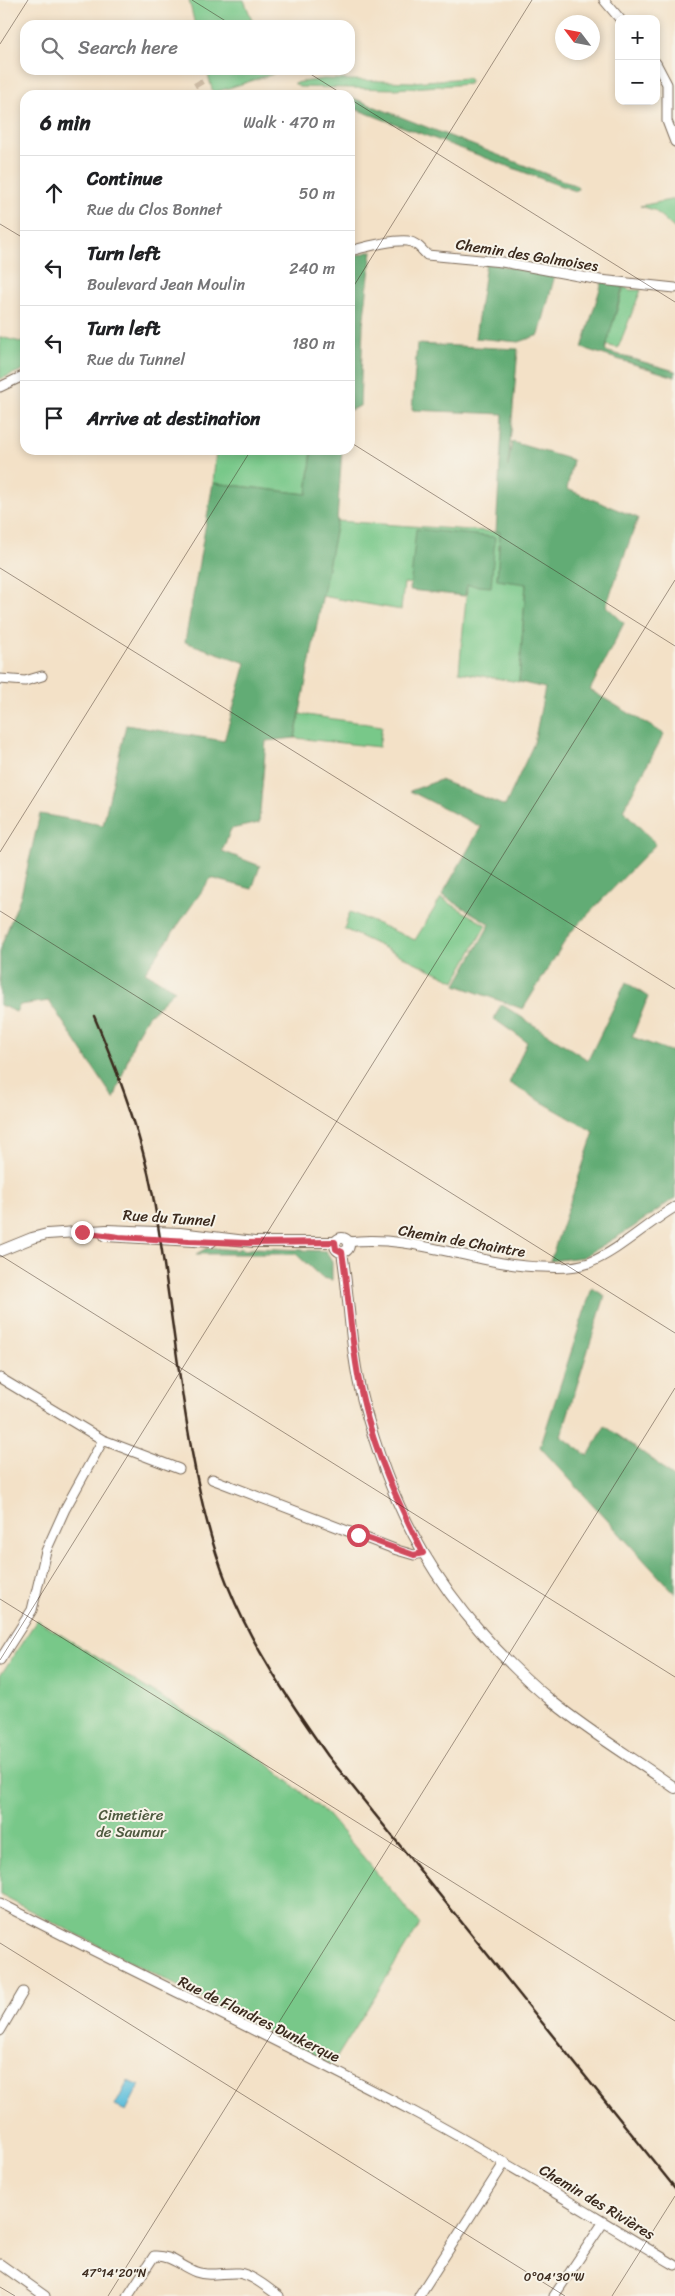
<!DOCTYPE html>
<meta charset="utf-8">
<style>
body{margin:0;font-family:Sriracha,sans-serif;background:#f2f2f2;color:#202124}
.controls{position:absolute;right:15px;top:15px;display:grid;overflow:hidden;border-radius:10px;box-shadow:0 2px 8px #0003}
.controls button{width:45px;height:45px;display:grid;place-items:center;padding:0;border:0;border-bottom:1px solid #e0e0e0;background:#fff;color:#202124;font:25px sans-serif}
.compass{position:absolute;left:555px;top:15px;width:45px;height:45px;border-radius:50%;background:#fff;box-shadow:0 2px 8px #0003;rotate:302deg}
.stop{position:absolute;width:15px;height:15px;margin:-11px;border:4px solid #d1495b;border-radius:50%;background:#fff}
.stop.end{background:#d1495b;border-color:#fff;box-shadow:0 1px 5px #0008}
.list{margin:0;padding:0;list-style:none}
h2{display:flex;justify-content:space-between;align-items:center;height:65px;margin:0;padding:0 20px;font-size:21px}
h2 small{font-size:16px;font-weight:400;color:#757577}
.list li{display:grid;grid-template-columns:32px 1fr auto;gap:15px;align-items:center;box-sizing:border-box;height:75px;padding:0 20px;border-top:1px solid #e0e0e0}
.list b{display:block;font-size:19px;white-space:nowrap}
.list p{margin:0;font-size:16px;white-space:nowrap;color:#757577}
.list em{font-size:16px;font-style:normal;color:#757577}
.icon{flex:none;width:28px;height:28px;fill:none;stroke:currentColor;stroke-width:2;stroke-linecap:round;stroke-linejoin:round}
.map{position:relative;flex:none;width:675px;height:2296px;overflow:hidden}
.search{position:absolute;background:#fff;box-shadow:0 2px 8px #0003;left:20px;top:20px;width:335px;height:55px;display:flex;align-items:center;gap:12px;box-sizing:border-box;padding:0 18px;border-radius:15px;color:#757577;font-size:19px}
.panel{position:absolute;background:#fff;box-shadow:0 2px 8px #0003;left:20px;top:90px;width:335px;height:365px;border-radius:15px}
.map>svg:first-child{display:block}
.green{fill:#78c889;stroke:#5a7954}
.forest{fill:#62ac75;stroke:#4e6b4a}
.water{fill:#5cbedb;stroke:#4c747c}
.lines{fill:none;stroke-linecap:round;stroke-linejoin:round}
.minor-tunnel{stroke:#cebca5;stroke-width:9;stroke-dasharray:9 4.5;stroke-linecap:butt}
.minor-casing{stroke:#7b6a59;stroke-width:11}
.tertiary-casing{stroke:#7b6a59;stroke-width:12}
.minor{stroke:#fff;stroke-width:9}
.tertiary{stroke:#fff;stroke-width:10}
.rail{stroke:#3b2a1e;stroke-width:2.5}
.route{stroke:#d1495b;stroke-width:6}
.ticks{fill:none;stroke:#3b2a1e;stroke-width:1;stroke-opacity:0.45}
.labels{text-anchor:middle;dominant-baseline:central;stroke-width:4;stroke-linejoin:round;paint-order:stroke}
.street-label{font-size:15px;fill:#3b2a1e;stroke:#f7f3e8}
.park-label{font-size:15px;fill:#4d593e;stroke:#f7f3e8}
.ticks-label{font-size:12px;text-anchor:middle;fill:#3b2a1e;stroke:#f7f3e8;stroke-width:4;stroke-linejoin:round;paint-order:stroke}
</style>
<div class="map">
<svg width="675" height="2296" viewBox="0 0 675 2296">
<rect width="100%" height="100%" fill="#f7f3e8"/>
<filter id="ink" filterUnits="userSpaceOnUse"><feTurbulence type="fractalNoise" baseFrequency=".02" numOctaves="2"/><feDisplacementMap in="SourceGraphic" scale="10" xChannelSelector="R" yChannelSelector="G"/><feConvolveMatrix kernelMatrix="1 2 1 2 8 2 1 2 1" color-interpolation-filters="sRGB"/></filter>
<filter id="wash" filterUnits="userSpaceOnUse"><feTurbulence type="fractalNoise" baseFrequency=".0096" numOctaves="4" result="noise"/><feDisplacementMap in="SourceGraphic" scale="20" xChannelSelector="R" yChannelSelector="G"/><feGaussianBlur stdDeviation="1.12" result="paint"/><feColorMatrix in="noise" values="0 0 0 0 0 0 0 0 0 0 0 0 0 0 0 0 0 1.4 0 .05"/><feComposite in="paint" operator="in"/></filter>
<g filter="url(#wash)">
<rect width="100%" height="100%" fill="#f3e1c7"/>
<path class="green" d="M189 0H244L254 25H195Z
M207 70H272L273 74 213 93Z
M467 78 470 80 469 84 395 89 299 87 294 83 324 79 412 82Z
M675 199V229L654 210 640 206Z
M624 287 630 290H641L618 348 606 345Z
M0 337 25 343V369L0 379Z
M216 450H312L307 494 213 483Z
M337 521 500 532 497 580 526 583 519 682 459 672 467 588 404 583 401 610 322 596Z
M300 714 382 726 379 747 295 738Z
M441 898 486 925 455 981 344 929 350 912 415 940Z
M37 1620 264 1761 327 1814 420 1924 332 2065 0 1895V1676Z"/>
<path class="forest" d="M350 97 577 186 578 189 576 191 558 185 350 107Z
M372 251 363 325 360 406 350 410V257Z
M486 263 555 275 539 335 519 342 475 338Z
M602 282 623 286 605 351 675 371V377L582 348Z
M417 344 518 349 508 467 512 442 573 460 567 489 638 518 606 606 624 623 590 690 664 734 623 810 656 844 570 933 523 1009 456 985 490 924 442 895 481 827 410 791 440 780 505 806 534 743 545 688 519 682 526 584 497 580 500 532H496L503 414 412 410Z
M312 450H342L337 521 295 738 266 741 259 823 231 829 222 851 260 866 252 889 211 878 145 972 175 990 147 1017 136 1036 114 1099 49 1001 20 1005 16 1012 0 1005V949L21 895 40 814 103 825 126 725 224 741 246 663 185 642 213 483 307 494Z
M416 529 495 537 491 587 467 585 465 596 410 590Z
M626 982 648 997 632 1037 675 1053V1198L632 1228 583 1257 550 1261 594 1132 509 1083 527 1042 494 1019 501 1004 588 1060Z
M240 1247 245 1250 256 1248 326 1251 332 1261V1280L322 1278 296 1254H196L207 1248 238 1250Z
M592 1288 605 1296 561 1436 588 1456 605 1426 656 1462 675 1480V1594L540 1447Z"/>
<path class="water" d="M128 2081 139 2086 126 2111 115 2106Z"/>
</g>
<g filter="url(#ink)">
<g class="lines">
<path class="minor-tunnel" d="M197 81 200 86"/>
<defs>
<path id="minor" d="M604 0 620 19
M656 63 667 84V121L675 142
M350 251C365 247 393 239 408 241 417 243 421 249 427 255L502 262 600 280 675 288
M0 387 25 375
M0 679 25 681 42 676
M348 1242C412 1233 478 1266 543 1267 558 1268 575 1268 589 1263 620 1250 646 1224 675 1207
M0 1378 103 1440 179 1469
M212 1479 397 1550 414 1555 423 1553
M0 1660 32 1610 46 1551 65 1509 103 1440
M0 1903C138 1975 279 2040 416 2113 504 2160 589 2214 675 2265
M0 2031 23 1992
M0 2264 45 2296
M128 2296 154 2256C172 2255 180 2266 196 2272 209 2277 225 2272 238 2273 253 2275 267 2288 279 2296
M419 2296 505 2162
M554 2296 603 2223"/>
<path id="tertiary" d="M105 1236 211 1242
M335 1245a7 7 0 1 1 14 0a7 7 0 1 1-14 0Z
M0 1251 32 1238 47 1234 107 1230 180 1233 254 1242H335
M342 1252C350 1301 350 1353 363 1401 377 1453 396 1506 423 1552 456 1609 504 1662 554 1703 592 1734 635 1759 675 1788"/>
</defs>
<use href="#minor" class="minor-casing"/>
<use href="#tertiary" class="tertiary-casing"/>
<use href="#minor" class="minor"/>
<use href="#tertiary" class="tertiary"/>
<path class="rail" d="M94 1016C119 1075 141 1133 153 1196 167 1273 175 1352 188 1430 197 1483 208 1537 228 1586 253 1648 290 1702 328 1756L675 2188"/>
</g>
</g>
<g class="lines" filter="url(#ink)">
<path class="route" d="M82 1232 119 1237 189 1241 247 1243 335 1242 336 1249 342 1252C350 1301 351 1351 363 1400 375 1454 399 1504 423 1553L414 1555 358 1535"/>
</g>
<path class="ticks" d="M192 0 232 25M0 44 28 0M304 70 344 95M350 99 675 302M0 224 25 239M350 292 532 0M350 442 675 646M0 568 675 989M0 852 251 450M0 911 675 1333M0 1255 675 1677M0 1599 675 2021M0 1660 675 580M0 1943 565 2296M0 2287 15 2296M108 2296 675 1388M612 2296 675 2196"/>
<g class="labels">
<g class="street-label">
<text transform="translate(527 255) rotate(9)">Chemin des Galmoises</text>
<text transform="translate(169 1218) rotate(4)">Rue du Tunnel</text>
<text transform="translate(462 1241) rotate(10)">Chemin de Chaintre</text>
<text transform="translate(259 2019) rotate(26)">Rue de Flandres Dunkerque</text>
<text transform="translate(597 2202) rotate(31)">Chemin des Rivières</text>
</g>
<g class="park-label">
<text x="131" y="1815">Cimetière<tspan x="131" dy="17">de Saumur</tspan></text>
</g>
</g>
<g class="ticks-label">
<text x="114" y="2277">47°14'20"N</text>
<text x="554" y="2281">0°04'30"W</text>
</g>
</svg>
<div class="controls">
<button>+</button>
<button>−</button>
</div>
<svg class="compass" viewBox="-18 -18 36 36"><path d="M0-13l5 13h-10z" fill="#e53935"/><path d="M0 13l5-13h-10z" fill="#757577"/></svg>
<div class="stop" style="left:358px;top:1535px"></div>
<div class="stop end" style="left:82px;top:1232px"></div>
<div class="search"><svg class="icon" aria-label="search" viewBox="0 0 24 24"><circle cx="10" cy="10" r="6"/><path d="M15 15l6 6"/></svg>Search here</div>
<section class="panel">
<h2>6 min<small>Walk · 470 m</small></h2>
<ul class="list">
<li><svg class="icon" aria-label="ahead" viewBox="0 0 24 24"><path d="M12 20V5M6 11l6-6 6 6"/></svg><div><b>Continue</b><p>Rue du Clos Bonnet</p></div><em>50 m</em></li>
<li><svg class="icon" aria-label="left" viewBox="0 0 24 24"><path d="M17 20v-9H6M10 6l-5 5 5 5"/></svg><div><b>Turn left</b><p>Boulevard Jean Moulin</p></div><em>240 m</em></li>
<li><svg class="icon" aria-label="left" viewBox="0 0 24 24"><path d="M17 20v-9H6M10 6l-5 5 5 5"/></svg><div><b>Turn left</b><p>Rue du Tunnel</p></div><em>180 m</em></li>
<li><svg class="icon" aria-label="arrive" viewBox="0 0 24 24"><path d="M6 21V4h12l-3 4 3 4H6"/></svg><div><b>Arrive at destination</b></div></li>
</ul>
</section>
</div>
